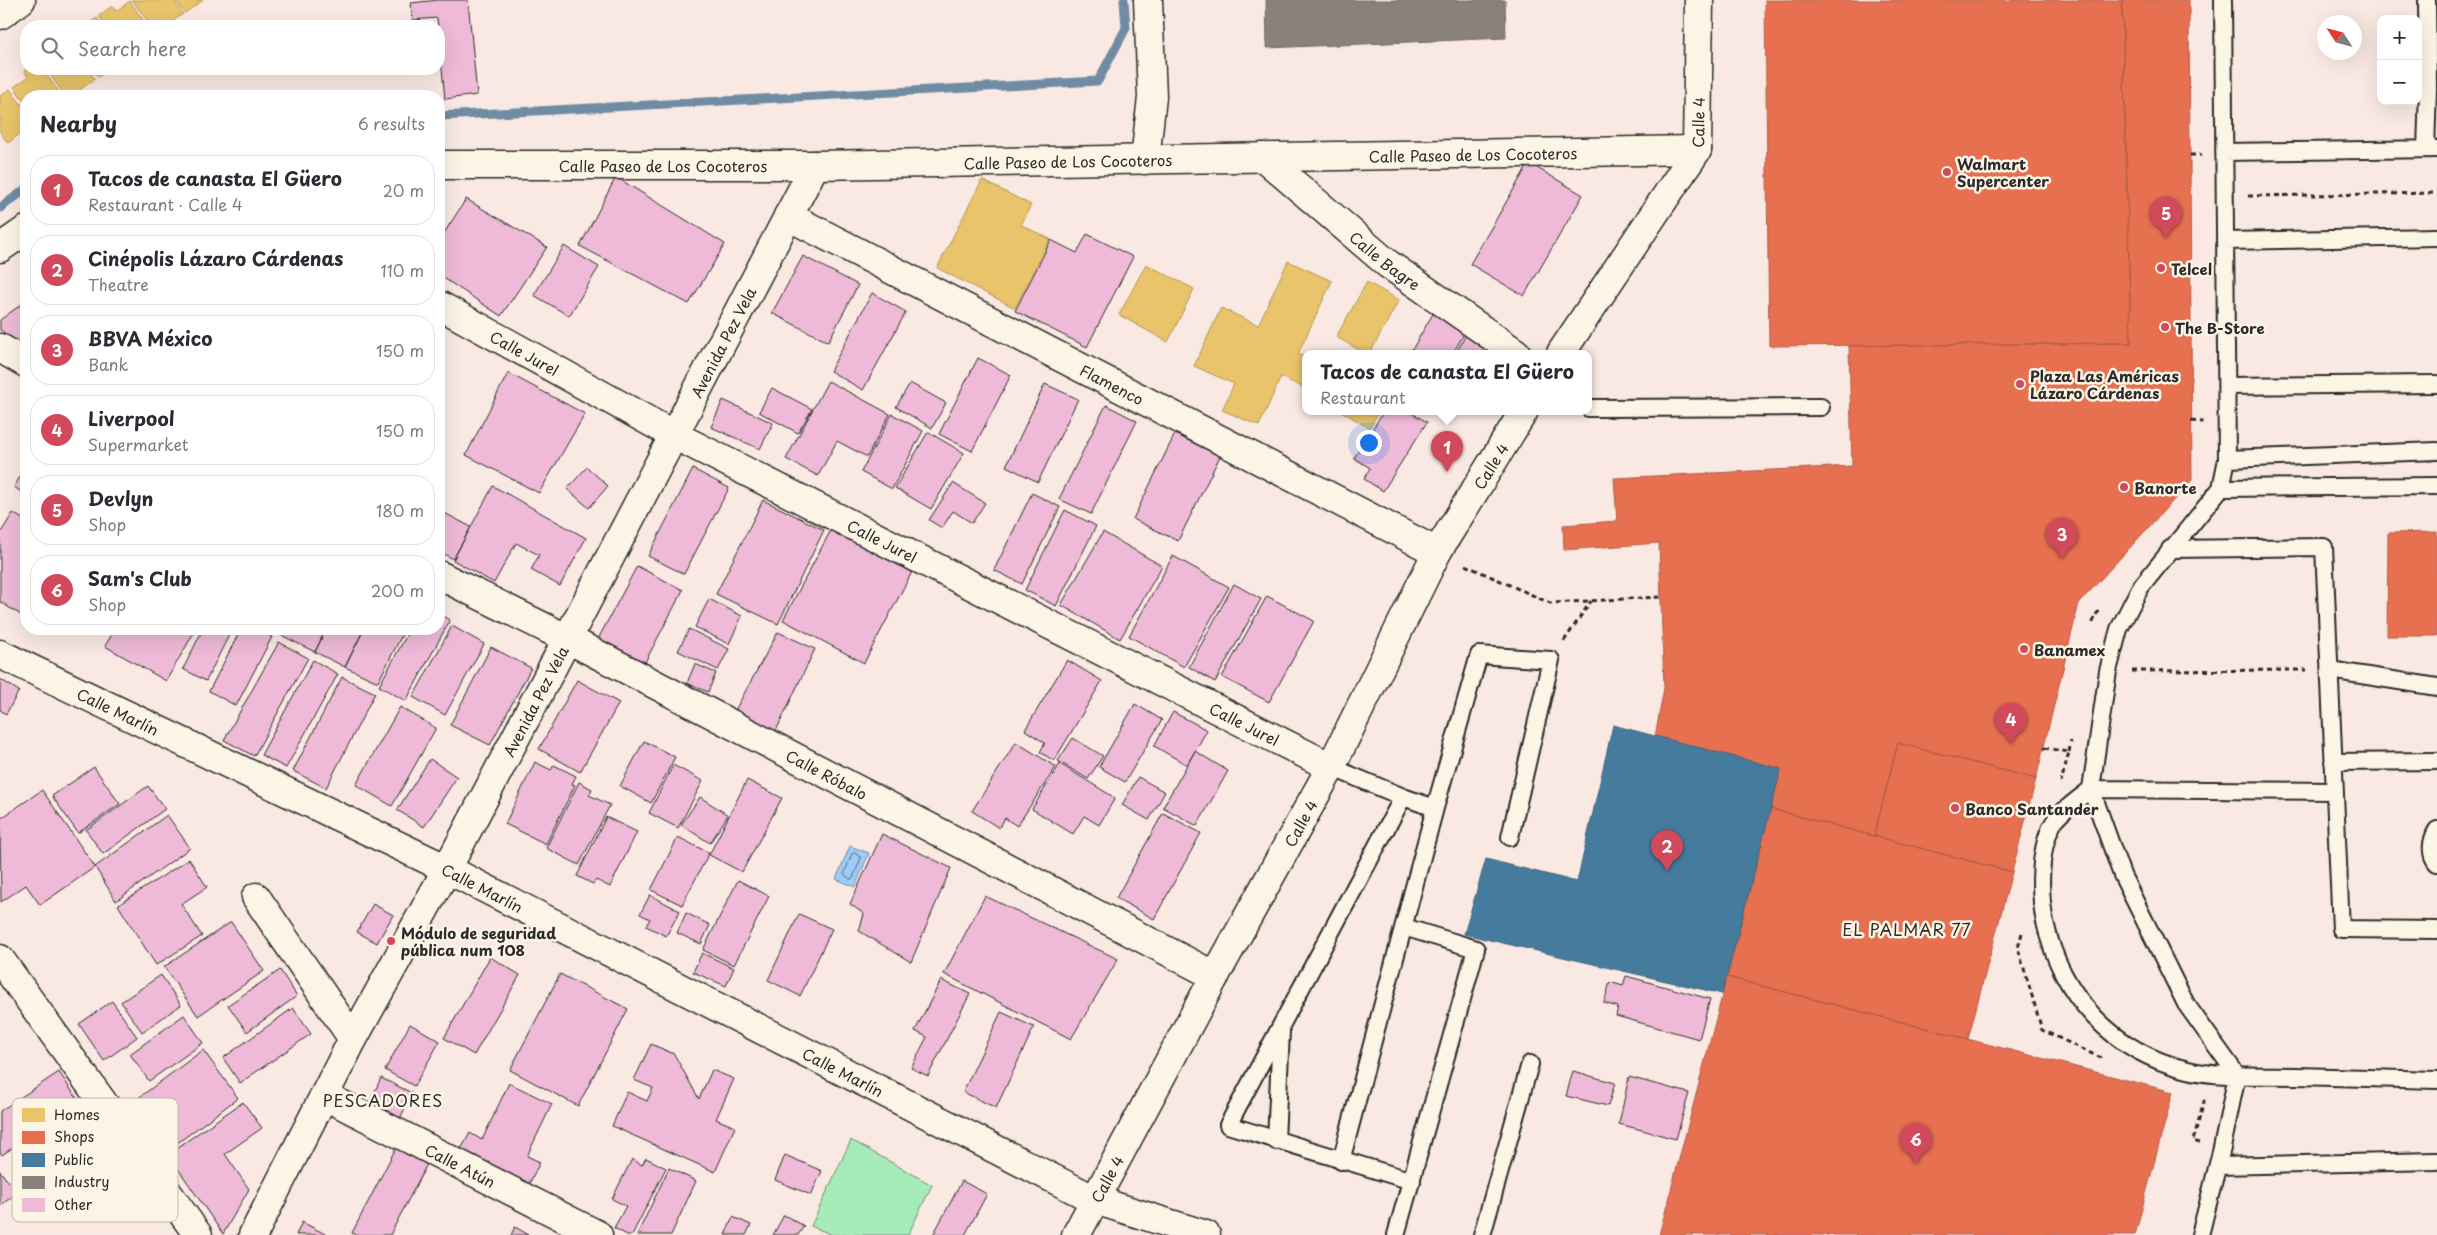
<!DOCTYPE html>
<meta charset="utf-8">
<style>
body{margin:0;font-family:"Playpen Sans",sans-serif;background:#f2f2f3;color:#2b2b33}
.controls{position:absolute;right:15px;top:15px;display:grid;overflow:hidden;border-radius:10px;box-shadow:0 5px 20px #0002}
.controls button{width:45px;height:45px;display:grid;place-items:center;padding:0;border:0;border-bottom:1px solid #e1e1e2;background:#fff;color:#2b2b33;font:25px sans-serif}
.compass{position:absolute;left:2317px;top:15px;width:45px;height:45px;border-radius:50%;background:#fff;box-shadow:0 5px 20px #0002;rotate:306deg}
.you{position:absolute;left:1368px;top:442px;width:18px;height:18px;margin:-12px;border:4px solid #fff;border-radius:50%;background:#1a73e8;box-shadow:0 0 0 8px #1a73e833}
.badge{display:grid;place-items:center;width:32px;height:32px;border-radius:50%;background:#d1495b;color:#fff;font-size:16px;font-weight:700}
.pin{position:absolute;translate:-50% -41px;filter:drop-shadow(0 1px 2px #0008)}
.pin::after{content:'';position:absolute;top:26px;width:18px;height:15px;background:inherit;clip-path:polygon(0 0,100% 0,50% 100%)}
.popup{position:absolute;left:1302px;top:350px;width:290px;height:65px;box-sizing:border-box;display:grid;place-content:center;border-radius:10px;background:#fff;filter:drop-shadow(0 1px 4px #0005);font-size:16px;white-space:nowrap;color:#7c7c81}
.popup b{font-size:19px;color:#2b2b33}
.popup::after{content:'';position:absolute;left:50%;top:100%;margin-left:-10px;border:10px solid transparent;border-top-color:#fff}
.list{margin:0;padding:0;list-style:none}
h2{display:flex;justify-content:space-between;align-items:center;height:65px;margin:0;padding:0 20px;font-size:21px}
h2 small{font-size:16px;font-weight:400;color:#7c7c81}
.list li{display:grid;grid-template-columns:32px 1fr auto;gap:15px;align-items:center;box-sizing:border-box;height:70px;margin:0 10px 10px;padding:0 10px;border:1px solid #e1e1e2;border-radius:20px}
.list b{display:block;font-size:19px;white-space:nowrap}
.list p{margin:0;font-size:16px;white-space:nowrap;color:#7c7c81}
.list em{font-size:16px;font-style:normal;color:#7c7c81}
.icon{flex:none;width:28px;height:28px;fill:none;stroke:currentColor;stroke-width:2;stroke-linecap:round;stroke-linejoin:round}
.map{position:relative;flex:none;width:2437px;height:1235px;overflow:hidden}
.search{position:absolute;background:#fff;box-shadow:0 5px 20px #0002;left:20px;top:20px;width:425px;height:55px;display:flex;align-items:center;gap:12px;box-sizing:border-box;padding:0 18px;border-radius:20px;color:#7c7c81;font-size:19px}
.panel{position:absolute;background:#fff;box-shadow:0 5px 20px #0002;left:20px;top:90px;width:425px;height:545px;border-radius:20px}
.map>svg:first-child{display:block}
.green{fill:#a6ecb8;stroke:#688c72}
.water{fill:#9cccf7;stroke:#6f8ca5}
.homes{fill:#e9c46a;stroke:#b09657}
.shops{fill:#e76f51;stroke:#af5b46}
.public{fill:#457b9d;stroke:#3d637b}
.industry{fill:#8a817c;stroke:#6e6764}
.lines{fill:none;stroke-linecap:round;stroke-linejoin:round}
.shore{stroke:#586b7d;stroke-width:1}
.stream{stroke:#6f8ca5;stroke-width:9}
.building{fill:#eebad7;stroke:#2b2b2b}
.service-casing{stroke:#2b2b2b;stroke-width:20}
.minor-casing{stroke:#2b2b2b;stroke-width:31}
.path{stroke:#2b2b2b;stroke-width:3;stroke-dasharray:5 4;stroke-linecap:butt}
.service{stroke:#fcf5e5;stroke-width:16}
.minor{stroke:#fcf5e5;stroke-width:28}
.poi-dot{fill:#d1495b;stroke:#fcf5e5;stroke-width:2}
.labels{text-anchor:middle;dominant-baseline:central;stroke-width:5;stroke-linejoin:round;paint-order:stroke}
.street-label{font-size:15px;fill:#2b2b2b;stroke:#fcf5e5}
.poi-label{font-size:15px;font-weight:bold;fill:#2b2b2b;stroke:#fcf5e5;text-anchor:start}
.neighbourhood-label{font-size:16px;letter-spacing:1px;fill:#2b2b2b;stroke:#fcf5e5}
.key{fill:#fcf5e5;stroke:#bdb8ad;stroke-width:1}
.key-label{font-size:14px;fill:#2b2b2b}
</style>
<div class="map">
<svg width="2437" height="1235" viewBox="0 0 2437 1235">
<rect width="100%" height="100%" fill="#f9e9e2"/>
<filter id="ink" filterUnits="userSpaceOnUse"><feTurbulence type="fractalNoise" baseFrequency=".02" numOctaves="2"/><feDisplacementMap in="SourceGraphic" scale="10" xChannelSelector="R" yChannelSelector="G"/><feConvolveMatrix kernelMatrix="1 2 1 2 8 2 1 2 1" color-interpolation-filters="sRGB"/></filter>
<g filter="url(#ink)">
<path class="green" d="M851 1140 932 1185 908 1235H832L811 1226Z"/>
<path class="water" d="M850 846 869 853 855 887 836 879Z"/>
<path class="homes" d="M132 0H174L183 14 166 26H151Z
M176 0H203L185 13Z
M130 1 147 26H106L99 16 112 6 116 11Z
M97 18 103 26H85Z
M27 69H42L62 96H26V104L14 87 28 77 24 71Z
M46 69H87L95 79 71 96H65Z
M92 69H110L98 77Z
M10 89 26 111V129L8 143 0 132V96Z
M982 180 1031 205 1021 225 1050 239 1015 308 937 268Z
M1288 261 1332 281 1298 354 1306 358V380L1302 387 1281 377 1259 426 1222 410 1234 384 1194 366 1221 308 1258 325Z
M1146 264 1194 289 1168 342 1119 315Z
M1367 282 1399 300 1370 353H1365L1336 337Z
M1341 411H1380L1369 428Z"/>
<path class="shops" d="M1765 0H2122L2131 343 1769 346Z
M2122 0H2189L2192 480 2079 603 2036 779 1898 743 1874 836 1771 809 1781 769 1655 737 1664 688 1659 543 1564 550 1563 525 1617 521 1614 478 1852 466 1849 346 2131 343Z
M2437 532V636H2387L2388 533Z
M1898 743 2036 779 2012 872 1874 836Z
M1771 809 2012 872 1968 1039 1727 977Z
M1727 977 2173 1092 2135 1235H1659Z"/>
<path class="public" d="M1613 725 1781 769 1722 994 1464 934 1486 859 1577 882Z"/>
<path class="industry" d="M1266 0H1505L1506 38 1267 48Z"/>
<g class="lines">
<path class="shore" d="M855 853 861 858 853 878 850 879 844 874 852 854Z"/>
<path class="stream" d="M439 116 1098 81 1126 28 1124 0
M0 208 26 189"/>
</g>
<path class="building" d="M438 0H468L477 95 445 99 437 18 413 20 411 3Z
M1529 163 1583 195 1524 296 1470 264Z
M616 177 725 244 689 304 580 246Z
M466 199 547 247 501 316 439 275V241Z
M1087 234 1133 257 1087 347 1015 311 1051 240 1077 253Z
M564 246 599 267 569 316 534 295Z
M803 256 858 285 828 342 772 313Z
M872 293 906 312 863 390 830 371Z
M26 301V347L0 330V320Z
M1437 307 1469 325 1453 353H1410Z
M1469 329 1502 353H1456Z
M978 358 1011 375 972 451 939 434Z
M508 373 585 414 539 493 466 455Z
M828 381 890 414 867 457 837 441 818 476 786 459Z
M910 383 946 403 932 428 896 407Z
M1045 384 1078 399 1038 482 1006 466Z
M772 388 812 409 798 433 759 412Z
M723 400 773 423 760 449 711 427Z
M1106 405 1137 421 1091 514 1059 499Z
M1384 411H1408L1427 422 1383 491 1364 479 1370 468 1354 458Z
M892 414 923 431 892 489 861 472Z
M928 432 964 453 931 509 895 488Z
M1175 434 1220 456 1178 541 1133 519Z
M26 467V495L14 487Z
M587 467 608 486 589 508 567 489Z
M693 469 729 488 684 574 648 556Z
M953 483 985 503 972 523 953 511 942 528 929 520Z
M493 486 586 538 560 586 531 570 539 555 516 543 494 583 453 560Z
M1032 493 1060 507 1022 584 994 570Z
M763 500 824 530 778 624 716 594Z
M439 510 471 527 453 559 439 551V537L444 528 439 526Z
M1065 510 1096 526 1056 606 1025 590Z
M13 513 26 521V618L0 602V534Z
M831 530 912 572 864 663 783 620Z
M1103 532 1162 566 1120 639 1061 605Z
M1173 556 1229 587 1184 667 1129 636Z
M637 566 683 590 644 664 598 639Z
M1234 584 1261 599 1215 682 1189 667Z
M1267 596 1314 621 1269 702 1222 677Z
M709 599 742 616 729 644 695 627Z
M439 614 450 620 406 701 379 686 410 629H439Z
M452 626 484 644 445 715 413 697Z
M115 629H196L166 681 105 646Z
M203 629H232L206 681 183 669Z
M241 629H256L272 637 236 706 209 691Z
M279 629H326L315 652 277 633Z
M326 629H364L345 667 315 652Z
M364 629H405L378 682 345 667Z
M689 629 729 649 718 670 678 651Z
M778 632 815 649 775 733 733 714Z
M279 642 308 658 254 756 224 740Z
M491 647 531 668 490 745 450 725Z
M313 660 338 674 286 768 261 755Z
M1067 660 1102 681 1054 761 1040 752 1045 743 1025 730Z
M695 664 716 673 708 692 687 683Z
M342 677 375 693 326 788 293 771Z
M0 679 19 691 6 714 0 710Z
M577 680 619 703 580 772 539 749Z
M1135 704 1162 720 1125 782 1099 767Z
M400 707 436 728 392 806 356 785Z
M1173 712 1207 730 1187 765 1154 746Z
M1073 738 1103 756 1088 779 1058 761Z
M644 741 675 757 651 803 620 786Z
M1016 742 1056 767 1017 826 1005 818 999 828 972 811Z
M1195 751 1228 771 1197 826 1163 807Z
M430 759 457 777 424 827 397 810Z
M535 762 551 770 554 765 576 776 572 784 575 785 546 844 505 824Z
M1060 764 1115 798 1099 825 1084 816 1073 834 1032 809Z
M673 765 703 781 678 828 649 813Z
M94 767 120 804 78 833 52 796Z
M1138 777 1165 792 1149 820 1122 805Z
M747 780 782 798 742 872 709 855Z
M579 782 592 789 589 795 610 805 579 865 546 848Z
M148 786 165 809 103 854 86 830Z
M42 790 95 867 40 905 26 885 1 902 0 819Z
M700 797 728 815 710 843 681 825Z
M1163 813 1201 833 1154 919 1116 898Z
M167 815 190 848 116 901 95 867Z
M606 817 637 832 610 887 596 880 593 884 577 876Z
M882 834 951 868 911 962 859 931 864 914 850 904Z
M678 837 709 853 682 905 651 890Z
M189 859 207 887 181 904 202 936 156 965 118 905Z
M738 880 769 896 734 965 703 950Z
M650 895 680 911 666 936 646 926 650 919 640 914Z
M985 896 1118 959 1071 1039 944 974Z
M373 904 393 915 377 943 357 932Z
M686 913 710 925 701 944 677 933Z
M799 914 832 929 800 996 768 980Z
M231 922 264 971 198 1016 164 967Z
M702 953 734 968 726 986 693 972Z
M490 957 520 975 474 1055 444 1038Z
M280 970 297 996 247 1032 228 1005Z
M560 974 628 1009 578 1106 510 1070Z
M161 975 181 1005 142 1032 121 1002Z
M1626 976 1710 999 1699 1039 1616 1016 1618 1007 1604 1003 1610 982 1623 986Z
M941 980 970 994 928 1076 911 1068 927 1037 915 1031Z
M112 1001 137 1037 104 1061 79 1024Z
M293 1008 311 1034 240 1083 223 1058Z
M1001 1012 1034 1027 996 1108 963 1092Z
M184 1015 203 1043 149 1081 130 1054Z
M410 1024 440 1041 414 1086 385 1070Z
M651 1044 674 1054 699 1099 712 1070 734 1079 716 1119 735 1127 715 1172 612 1126 627 1092 647 1101 653 1088 634 1080Z
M203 1050 238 1098 168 1150 133 1102Z
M1573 1071 1615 1083 1608 1106 1566 1096Z
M59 1072 82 1106 45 1132 64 1159 40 1176 18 1144 2 1155 0 1152V1111Z
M1629 1077 1689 1093 1676 1139 1619 1124Z
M381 1078 412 1093 398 1123 367 1108Z
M509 1083 552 1104 527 1156 540 1162 529 1184 460 1151 470 1133 482 1140Z
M243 1102 262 1128 225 1154 249 1189 223 1234 168 1154Z
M88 1145 108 1172 45 1220 24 1194Z
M397 1146 428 1162 390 1235H356L352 1233Z
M785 1155 822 1171 811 1195 775 1180Z
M646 1158 666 1168 632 1235H627L614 1228 626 1206 612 1199 632 1159 642 1165Z
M669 1168 696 1181 671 1235H637Z
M0 1171 17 1193 0 1206Z
M962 1181 987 1194 965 1235H933Z
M784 1215 804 1226 798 1235H773Z
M733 1217 751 1225 746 1235H725Z
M302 1222 327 1235H296Z
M515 1227 529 1235H511Z"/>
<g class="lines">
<defs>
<path id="service" d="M2426 149 2428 88 2427 0
M2224 152 2437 149
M2225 241 2437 237
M2227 386 2437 384
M1588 408 1821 407
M2227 459 2437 451
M2221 488 2437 486
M2170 549 2324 547 2341 929 2437 930
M2330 670 2437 687
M2333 762 2437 761
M1331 767 1403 797
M2335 791 2091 789C2080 798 2065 808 2056 819 2038 844 2039 893 2045 922 2061 996 2113 1052 2188 1070 2220 1078 2264 1075 2297 1076 2344 1077 2390 1079 2437 1080
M2437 830C2431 840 2429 854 2437 863
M1276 1141 1281 1031
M1341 1161 1435 808 1479 655 1551 660 1510 837
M2218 1166 2437 1161
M1412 1181 1228 1125 1403 797 1435 808
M1396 1235 1476 949 1404 927
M1482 1235 1530 1064
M2200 1235 2222 1148 2237 1075 2186 1004 2122 875 2091 789 2108 671 2119 629 2140 588 2221 488 2227 459 2223 0"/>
<g id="minor">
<path d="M0 15 21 0"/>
<path id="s1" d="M1263 157 1388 264 1516 353"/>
<path d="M1145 160 1152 97 1148 0"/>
<path id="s2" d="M439 165H815L1697 150"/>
<path id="s3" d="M788 216 1437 552"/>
<path d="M0 248 26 230"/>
<path id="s4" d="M439 305 674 435 1331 767"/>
<path d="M0 348 26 363"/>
<path id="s5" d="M1561 353 1697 150 1699 0"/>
<path id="s6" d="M439 575 568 639 1215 976"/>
<path id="s7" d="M0 654 447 869 1095 1200 1206 1235"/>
<path d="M256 897 353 1039"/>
<path d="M0 959 198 1235"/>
<path id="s8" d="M325 1096 598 1235"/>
<path id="s9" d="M253 1235 353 1039 447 869 815 165"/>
<path id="s10" d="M1076 1235 1215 976 1331 767 1437 552 1524 411"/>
</g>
</defs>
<use href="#service" class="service-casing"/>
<use href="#minor" class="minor-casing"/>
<path class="path" d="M2190 155H2202
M2248 196 2437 193
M2191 421 2203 422
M1465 565 1550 603 1661 597
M2093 623 2094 617 2099 611
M1564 641 1591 601
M2132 671 2306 670
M2044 748 2069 752 2061 782
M2069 752 2071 741
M2022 933 2018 948 2042 1030 2101 1058
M2200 1143 2193 1141 2205 1098"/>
<use href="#service" class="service"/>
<use href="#minor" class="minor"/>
</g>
</g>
<g class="poi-dot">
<circle cx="1947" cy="172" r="5"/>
<circle cx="2161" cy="268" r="5"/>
<circle cx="2165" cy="327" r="5"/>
<circle cx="2020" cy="384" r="5"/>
<circle cx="2124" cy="487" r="5"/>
<circle cx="2024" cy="649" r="5"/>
<circle cx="1955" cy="808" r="5"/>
<circle cx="391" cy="941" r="5"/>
</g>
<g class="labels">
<g class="street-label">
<text stroke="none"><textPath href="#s5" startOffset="272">Calle 4</textPath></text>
<text stroke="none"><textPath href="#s2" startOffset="1034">Calle Paseo de Los Cocoteros</textPath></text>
<text stroke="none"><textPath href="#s2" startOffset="629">Calle Paseo de Los Cocoteros</textPath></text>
<text stroke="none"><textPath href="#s2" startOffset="224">Calle Paseo de Los Cocoteros</textPath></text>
<text stroke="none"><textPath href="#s1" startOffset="160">Calle Bagre</textPath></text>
<text stroke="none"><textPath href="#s9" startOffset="1009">Avenida Pez Vela</textPath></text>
<text stroke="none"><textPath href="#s4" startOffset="98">Calle Jurel</textPath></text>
<text stroke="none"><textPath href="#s3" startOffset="365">Flamenco</textPath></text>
<text stroke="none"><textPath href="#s10" startOffset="874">Calle 4</textPath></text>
<text stroke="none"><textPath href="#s4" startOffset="502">Calle Jurel</textPath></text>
<text stroke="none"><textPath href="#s9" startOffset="604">Avenida Pez Vela</textPath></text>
<text stroke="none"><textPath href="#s7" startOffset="131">Calle Marlín</textPath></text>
<text stroke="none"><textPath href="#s4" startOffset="908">Calle Jurel</textPath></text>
<text stroke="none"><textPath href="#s6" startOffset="436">Calle Róbalo</textPath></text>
<text stroke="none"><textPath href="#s10" startOffset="469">Calle 4</textPath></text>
<text stroke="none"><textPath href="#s7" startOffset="536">Calle Marlín</textPath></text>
<text stroke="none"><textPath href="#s7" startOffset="941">Calle Marlín</textPath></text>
<text stroke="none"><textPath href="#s8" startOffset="152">Calle Atún</textPath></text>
<text stroke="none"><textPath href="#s10" startOffset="64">Calle 4</textPath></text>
</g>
<g class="poi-label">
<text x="1957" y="163">Walmart<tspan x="1957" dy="17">Supercenter</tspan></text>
<text x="2171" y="268">Telcel</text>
<text x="2175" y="327">The B-Store</text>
<text x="2030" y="375">Plaza Las Américas<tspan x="2030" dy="17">Lázaro Cárdenas</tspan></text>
<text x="2134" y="487">Banorte</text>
<text x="2034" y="649">Banamex</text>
<text x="1965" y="808">Banco Santander</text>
<text x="401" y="932">Módulo de seguridad<tspan x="401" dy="17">pública num 108</tspan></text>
</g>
<g class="neighbourhood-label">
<text x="1907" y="929">EL PALMAR 77</text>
<text x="383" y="1100">PESCADORES</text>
</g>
</g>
<rect x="12" y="1098" width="166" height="124" rx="8" class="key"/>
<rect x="22" y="1108" width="23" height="14" fill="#e9c46a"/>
<rect x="22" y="1131" width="23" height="13" fill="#e76f51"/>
<rect x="22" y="1153" width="23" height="14" fill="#457b9d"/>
<rect x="22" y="1176" width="23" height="13" fill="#8a817c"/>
<rect x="22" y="1198" width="23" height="14" fill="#eebad7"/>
<g class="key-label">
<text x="54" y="1120">Homes</text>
<text x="54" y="1142">Shops</text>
<text x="54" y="1165">Public</text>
<text x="54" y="1187">Industry</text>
<text x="54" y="1210">Other</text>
</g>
</svg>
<div class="controls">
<button>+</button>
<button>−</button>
</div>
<svg class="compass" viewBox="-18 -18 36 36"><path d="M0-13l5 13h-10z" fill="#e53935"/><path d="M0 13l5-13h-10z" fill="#7c7c81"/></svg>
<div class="you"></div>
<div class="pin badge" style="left:1447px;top:472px">1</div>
<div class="popup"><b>Tacos de canasta El Güero</b>Restaurant</div>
<div class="pin badge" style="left:1667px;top:871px">2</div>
<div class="pin badge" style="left:2062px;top:559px">3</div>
<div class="pin badge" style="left:2011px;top:744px">4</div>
<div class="pin badge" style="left:2166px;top:238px">5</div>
<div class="pin badge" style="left:1916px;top:1164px">6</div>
<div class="search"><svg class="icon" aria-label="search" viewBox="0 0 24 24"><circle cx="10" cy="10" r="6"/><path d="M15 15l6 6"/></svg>Search here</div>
<section class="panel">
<h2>Nearby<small>6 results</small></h2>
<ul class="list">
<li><span class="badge">1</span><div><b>Tacos de canasta El Güero</b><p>Restaurant · Calle 4</p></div><em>20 m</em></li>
<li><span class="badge">2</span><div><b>Cinépolis Lázaro Cárdenas</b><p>Theatre</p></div><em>110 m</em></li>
<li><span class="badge">3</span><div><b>BBVA México</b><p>Bank</p></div><em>150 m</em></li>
<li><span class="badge">4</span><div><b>Liverpool</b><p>Supermarket</p></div><em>150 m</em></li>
<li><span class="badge">5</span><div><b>Devlyn</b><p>Shop</p></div><em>180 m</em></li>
<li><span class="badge">6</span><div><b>Sam's Club</b><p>Shop</p></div><em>200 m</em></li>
</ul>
</section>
</div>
